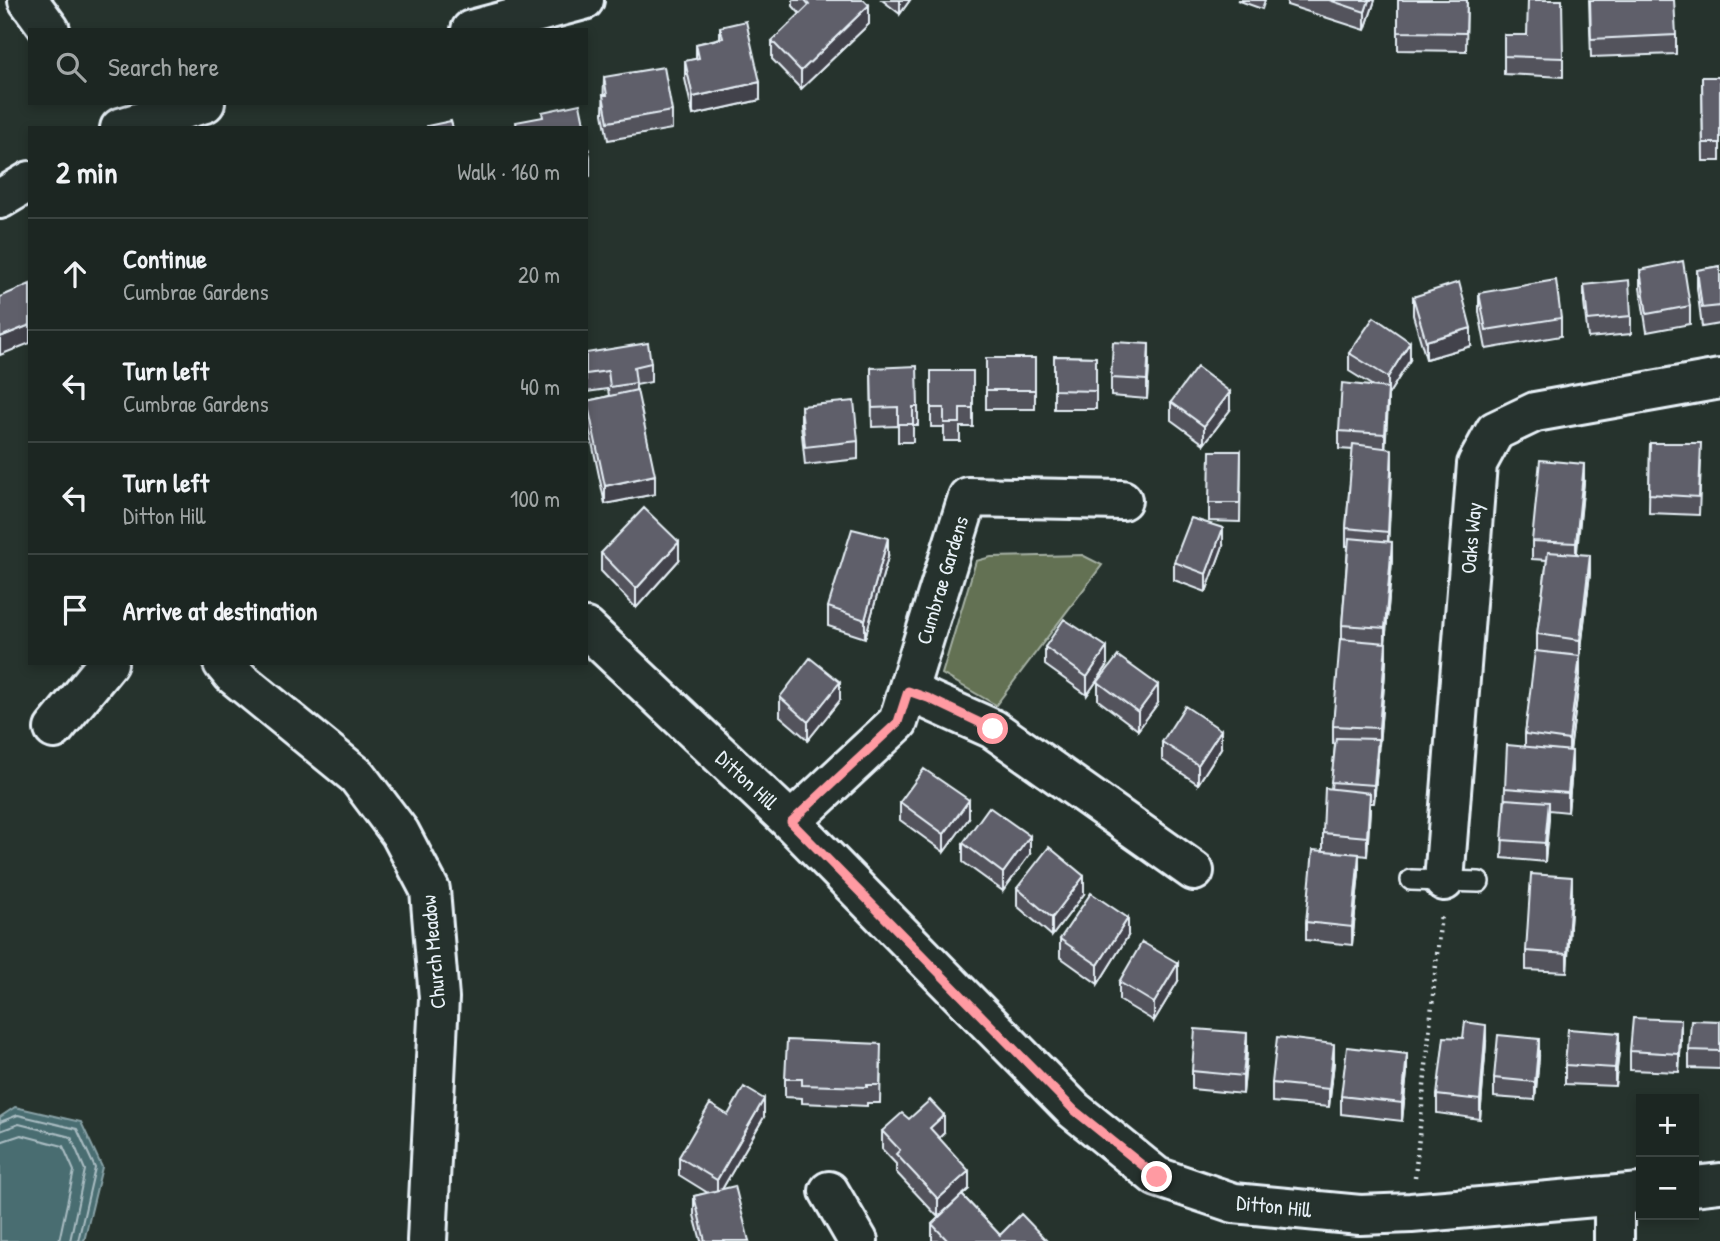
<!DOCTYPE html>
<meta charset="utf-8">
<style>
body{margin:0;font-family:"Patrick Hand",sans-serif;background:#29322f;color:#f1f3f6}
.controls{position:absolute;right:21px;bottom:21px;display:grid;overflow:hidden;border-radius:0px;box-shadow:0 4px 10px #0003}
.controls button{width:63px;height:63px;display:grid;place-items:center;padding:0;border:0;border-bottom:2px solid #3a4340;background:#1c2622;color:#f1f3f6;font:35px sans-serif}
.stop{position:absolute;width:21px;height:21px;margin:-16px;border:5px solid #ff9aa2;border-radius:50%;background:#fff}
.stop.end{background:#ff9aa2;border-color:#fff;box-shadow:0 2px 7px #0008}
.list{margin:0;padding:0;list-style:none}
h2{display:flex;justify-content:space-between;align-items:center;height:91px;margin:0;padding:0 28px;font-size:30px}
h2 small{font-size:23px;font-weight:400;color:#a0a5a5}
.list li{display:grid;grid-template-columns:46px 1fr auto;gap:21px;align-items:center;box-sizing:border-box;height:112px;padding:0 28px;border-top:2px solid #3a4340}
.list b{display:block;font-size:26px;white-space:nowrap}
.list p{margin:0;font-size:23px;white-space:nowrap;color:#a0a5a5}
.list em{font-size:23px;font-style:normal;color:#a0a5a5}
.icon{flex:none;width:38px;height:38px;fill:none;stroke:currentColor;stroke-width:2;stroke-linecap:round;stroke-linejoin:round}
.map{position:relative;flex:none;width:1720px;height:1241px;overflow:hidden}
.search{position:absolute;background:#1c2622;box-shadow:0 4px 10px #0003;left:28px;top:28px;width:560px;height:77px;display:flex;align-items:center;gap:18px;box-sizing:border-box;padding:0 24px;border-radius:0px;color:#a0a5a5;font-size:26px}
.panel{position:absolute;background:#1c2622;box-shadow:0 4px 10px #0003;left:28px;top:126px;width:560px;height:539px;border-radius:0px}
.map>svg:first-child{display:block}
.green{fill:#637152;stroke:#a6b1a5;stroke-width:2}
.water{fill:#4a6d71;stroke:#89a2a7;stroke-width:2}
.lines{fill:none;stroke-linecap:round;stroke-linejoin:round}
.shore{stroke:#a9bcc2;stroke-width:2}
.lane-casing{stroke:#e8f1f8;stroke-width:24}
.street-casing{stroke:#e8f1f8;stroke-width:44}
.secondary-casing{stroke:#e8f1f8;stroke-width:44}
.path{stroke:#e8f1f8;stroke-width:4.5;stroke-dasharray:2 5;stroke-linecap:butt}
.lane{stroke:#26332d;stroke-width:19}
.street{stroke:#26332d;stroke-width:38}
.secondary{stroke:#26332d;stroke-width:38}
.wall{fill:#52525c;stroke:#e8f1f8;stroke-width:2}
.shaded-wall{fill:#42424b;stroke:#e8f1f8;stroke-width:2}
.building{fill:#5f5f6b;stroke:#e8f1f8;stroke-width:2}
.route{stroke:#ff9aa2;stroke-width:9}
.labels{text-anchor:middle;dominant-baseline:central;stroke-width:5;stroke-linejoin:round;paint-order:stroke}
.street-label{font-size:21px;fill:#e8f1f8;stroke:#26332d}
</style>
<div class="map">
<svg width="1720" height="1241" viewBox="0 0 1720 1241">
<rect width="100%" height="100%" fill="#26332d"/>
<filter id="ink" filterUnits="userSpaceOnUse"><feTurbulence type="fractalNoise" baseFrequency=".0143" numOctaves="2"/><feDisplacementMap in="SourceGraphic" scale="14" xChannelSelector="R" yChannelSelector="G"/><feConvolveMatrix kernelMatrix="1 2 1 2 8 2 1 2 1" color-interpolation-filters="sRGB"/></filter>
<g filter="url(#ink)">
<path class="green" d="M1082 555 1102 565 996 705 942 674 976 561 991 557Z"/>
<path class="water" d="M15 1107 81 1122 102 1167 84 1241H0V1117Z"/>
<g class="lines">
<path class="shore" d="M0 1122 18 1115 77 1129 95 1168 78 1241
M0 1131 19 1124 71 1137 85 1170 70 1241
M0 1142 21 1135 63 1146 74 1171 59 1241"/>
<defs>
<path id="lane" d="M1411 880 1479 882"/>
<path id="street" d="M223 663 232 674 357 776 400 833 430 890 439 998 427 1241
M908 691 993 729 1194 871
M54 729 108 663
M791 822 898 722 968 497 1122 500
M1444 881 1477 464 1495 431 1535 412 1720 379
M829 1191 858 1241
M1614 1197V1241"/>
<path id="secondary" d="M28 0 50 30
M471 30 584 0
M120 128 205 103
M0 199 30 181
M586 628 791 822 1074 1110 1157 1177 1234 1203 1360 1215 1411 1213 1641 1193
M1694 1186 1720 1183"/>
</defs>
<use href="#lane" class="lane-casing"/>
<use href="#street" class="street-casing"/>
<use href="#secondary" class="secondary-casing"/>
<path class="path" d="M1415 1177 1441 914"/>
<use href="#lane" class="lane"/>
<use href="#street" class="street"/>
<use href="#secondary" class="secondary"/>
</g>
<path class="wall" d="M793 0H864L869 24 801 89 772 59V41L800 14 793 6Z
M882 0H910L900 14Z
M1237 0H1265L1262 9Z
M1287 0H1375L1365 30 1287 5Z
M1398 0H1467L1466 51 1398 50Z
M1589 0 1676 35V54L1591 57Z
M720 27 760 100 693 115 685 79V61L696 59V44L720 38Z
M1504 35 1563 58V77L1504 74Z
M604 77 672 111V129L608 140 603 114Z
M1702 77H1720V161H1703Z
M586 136 590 158V176L586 177Z
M1720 266V324L1702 327 1697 288V270Z
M1640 270 1690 306V324L1647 332 1640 288Z
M1584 285 1631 316V334L1588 338 1584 303Z
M1479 293 1561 318V336L1486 349 1479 312Z
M1413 297 1471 346 1426 359 1413 315Z
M586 353 651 363V382L636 385V391L655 494 605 504 587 419V401L609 396 608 389 586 392Z
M1349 353 1410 360 1388 395 1385 448 1392 467 1388 542 1392 560 1385 643 1386 661 1374 803H1370L1367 856 1359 855V872L1352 945 1306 940V922L1323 850V833L1331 789 1335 744H1333V726L1342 639V625L1348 546H1346V528L1353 450 1339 449V431L1373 386 1349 371Z
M1054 356 1096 357V409H1054Z
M986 358H1035V409H986Z
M1149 363 1147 399 1111 396V378Z
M871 368 918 407V425H913V442H898V426L872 427Z
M931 371H973V427H960V441H944V427H931Z
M1171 402 1230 410 1204 444 1171 420Z
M801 406 858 441V459L805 465 801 424Z
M1650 443 1701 462 1699 515 1649 513Z
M1241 451 1240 522 1209 521V503Z
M1584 482 1576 554 1590 573 1580 656V674L1570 751 1572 770 1568 812 1549 810 1545 862 1502 858 1505 788 1525 746V734L1537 651V634L1547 560 1532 559V541Z
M1223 546 1206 592 1174 580V562Z
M601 553 679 560 636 608 601 571Z
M888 557 865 638 828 626V607Z
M1045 647 1107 666 1087 695 1045 665Z
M1098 682 1158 703 1138 730 1098 700Z
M780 697 840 700 808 740 780 716Z
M1162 742 1221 748 1198 784 1162 760Z
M900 802 969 818 944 852 900 820Z
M963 843 1030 854 1003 891 963 862Z
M1017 888 1084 894 1052 936 1017 906Z
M1572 895 1567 972 1526 970V951Z
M1128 936 1098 984 1060 957V939Z
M1178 981 1154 1021 1119 1000V982Z
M1720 1021V1069L1689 1068V1050Z
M1681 1039 1679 1072 1630 1070V1051Z
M1486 1043 1480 1119 1437 1113V1095Z
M1619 1051 1615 1086 1565 1084V1065Z
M1247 1052 1243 1094 1192 1089V1071Z
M1539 1057 1535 1100 1494 1097V1078Z
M881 1062 880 1103H867V1106L802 1103V1098L785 1097V1079Z
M1334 1062 1329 1107 1272 1102V1083Z
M1407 1072 1402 1121 1341 1114V1096Z
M728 1115 764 1117 722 1189 749 1241H701L694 1215V1196L708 1193 679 1175V1157Z
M909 1119 944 1133 939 1138 969 1189 962 1195 1000 1235 1047 1241H932V1224L955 1202 938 1217 896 1172V1164L882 1149V1131Z"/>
<path class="shaded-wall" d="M900 0H910L900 14Z
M1369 0H1375L1365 30V12Z
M869 5V24L801 89V71Z
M760 82V100L693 115V97Z
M30 325V343L0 355V337Z
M1471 328V346L1426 359V341Z
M1410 342V360L1388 395V377Z
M1149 344V363L1147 399V380Z
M1388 388V406L1385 452V434Z
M1230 392V410L1204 444V426Z
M1392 449V467L1388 550V532Z
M1584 464V482L1576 562V543Z
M655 475V494L605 504V486Z
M1223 528V546L1206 592V574Z
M888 538V557L865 638V620Z
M679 542V560L636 608V589Z
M1392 542V560L1385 646V628Z
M1590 555V573L1580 658V640Z
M1386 643V661L1379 746V728Z
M1107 647V666L1087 695V677Z
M1580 656V674L1569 758V740Z
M840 682V700L808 740V722Z
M1158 685V703L1138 730V712Z
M1221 730V748L1198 784V765Z
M1378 739V758L1374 803V785Z
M1572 751V770L1568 812V793Z
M1370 793V811L1367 856V837Z
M969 800V818L944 852V834Z
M1549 802V820L1545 862V843Z
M1030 836V854L1003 891V873Z
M1359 854V872L1352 945V927Z
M1084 876V894L1052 936V918Z
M1572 877V895L1567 972V954Z
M1128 918V936L1098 984V965Z
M1178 963V981L1154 1021V1003Z
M1681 1020V1039L1679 1072V1054Z
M1486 1025V1043L1480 1119V1100Z
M1247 1033V1052L1243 1094V1076Z
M1619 1033V1051L1615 1086V1068Z
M1539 1039V1057L1535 1100V1082Z
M1334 1044V1062L1329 1107V1089Z
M1407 1054V1072L1402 1121V1103Z
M764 1099V1117L717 1198V1180Z
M944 1115V1133L930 1147V1128Z
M969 1171V1189L938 1217V1199Z"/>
<path class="building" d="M805 0H864L869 5 801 71 772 41 809 5Z
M1329 0H1369L1365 12Z
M1398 0H1467L1466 33 1398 32Z
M1528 0H1562L1563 58 1504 56V35H1527Z
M1590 0H1674L1676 35 1591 39Z
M746 21 760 82 693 97 685 61 699 58 696 44 723 38 720 27Z
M664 67 672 111 608 122 603 95H607L604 77Z
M1702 77H1720V143H1703Z
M580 104 585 128H517L516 122 543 117 542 112Z
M451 121 453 128H427V126Z
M586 136 590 158 586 159Z
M1683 261 1690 306 1647 314 1640 270Z
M1720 266V306L1702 308 1697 270Z
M1556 280 1561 318 1486 330 1479 293Z
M1629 280 1631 316 1588 320 1584 285Z
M1459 282 1471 328 1426 341 1413 297Z
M30 284V325L0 337V297Z
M1374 317 1410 342 1388 377 1349 353Z
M1113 342 1149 344 1147 380 1111 378Z
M648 343 651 363 634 367 636 383 610 387 608 371 586 374V353Z
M1054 356 1096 357V391L1054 390Z
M986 358H1035V390H986Z
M917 366 918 407H913V424H898V407L872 408 871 368Z
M1197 367 1230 392 1204 426 1171 402Z
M931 371H973V408H960V423H944V408H931Z
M1342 383 1388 388 1385 434 1339 431Z
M637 390 655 475 605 486 587 401Z
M854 401 858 441 805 447 801 406Z
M1650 443H1701L1699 497 1649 494Z
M1353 444 1392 449 1388 532 1346 528Z
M1210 451H1241L1240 503H1209Z
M1540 460 1584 464 1576 543 1532 541Z
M644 508 679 542 636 589 601 553Z
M1191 518 1223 528 1206 574 1174 562Z
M852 529 888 538 865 620 828 607Z
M1349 538 1392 542 1385 628 1342 625Z
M1548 552 1590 555 1580 640 1537 634Z
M1064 619 1107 647 1087 677 1045 647Z
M1340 639 1386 643 1379 728 1333 726Z
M1535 651 1580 656 1569 740 1525 734Z
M1118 656 1158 685 1138 712 1098 682Z
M810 658 840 682 808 722 780 697Z
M1185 706 1221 730 1198 765 1162 742Z
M1336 738 1378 739 1374 785 1331 782Z
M1507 745 1572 751 1568 793 1505 788Z
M924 769 969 800 944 834 900 802Z
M1325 788 1370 793 1367 837 1323 833Z
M1505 799 1549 802 1545 843 1502 840Z
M989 807 1030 836 1003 873 963 843Z
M1049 847 1084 876 1052 918 1017 888Z
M1313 850 1359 854 1352 927 1306 922Z
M1531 874 1572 877 1567 954 1526 951Z
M1091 893 1128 918 1098 965 1060 939Z
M1142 942 1178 963 1154 1003 1119 982Z
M1633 1018 1681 1020 1679 1054 1630 1051Z
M1691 1020 1720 1021V1051L1689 1050Z
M1465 1022 1486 1025 1480 1100 1437 1095 1444 1037 1463 1038Z
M1195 1029 1247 1033 1243 1076 1192 1071Z
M1568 1029 1619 1033 1615 1068 1565 1065Z
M1498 1035 1539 1039 1535 1082 1494 1078Z
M1277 1037 1334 1044 1329 1089 1272 1083Z
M787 1040 881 1044 880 1085H867V1087L802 1085V1079H785Z
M1347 1047 1407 1054 1402 1103 1341 1096Z
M744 1087 764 1099 717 1180 679 1157 710 1104 728 1115Z
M930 1100 944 1115 930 1128 969 1171 938 1199 896 1154 900 1150 882 1131 902 1113 909 1119Z
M735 1186 749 1241H705L694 1196Z
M962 1195 1000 1235 1021 1214 1047 1241H948L932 1224Z"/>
</g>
<g class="lines" filter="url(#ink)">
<path class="route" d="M993 729 928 698 908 691 898 722 791 822 1074 1110 1157 1177"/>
</g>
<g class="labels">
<g class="street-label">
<text transform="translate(1471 538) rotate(-85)">Oaks Way</text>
<text transform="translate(942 580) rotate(-73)">Cumbrae Gardens</text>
<text transform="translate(747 780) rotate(43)">Ditton Hill</text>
<text transform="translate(433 952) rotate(-95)">Church Meadow</text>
<text transform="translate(1274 1206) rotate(6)">Ditton Hill</text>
</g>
</g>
</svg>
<div class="controls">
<button>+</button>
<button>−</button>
</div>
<div class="stop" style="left:993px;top:729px"></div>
<div class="stop end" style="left:1157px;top:1177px"></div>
<div class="search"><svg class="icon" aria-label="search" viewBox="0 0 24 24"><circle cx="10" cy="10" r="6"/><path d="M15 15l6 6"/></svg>Search here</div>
<section class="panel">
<h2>2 min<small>Walk · 160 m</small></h2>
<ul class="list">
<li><svg class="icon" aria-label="ahead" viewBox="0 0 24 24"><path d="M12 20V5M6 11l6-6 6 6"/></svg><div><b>Continue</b><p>Cumbrae Gardens</p></div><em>20 m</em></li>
<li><svg class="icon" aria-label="left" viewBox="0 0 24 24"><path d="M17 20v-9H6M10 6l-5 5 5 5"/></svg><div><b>Turn left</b><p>Cumbrae Gardens</p></div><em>40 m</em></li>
<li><svg class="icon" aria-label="left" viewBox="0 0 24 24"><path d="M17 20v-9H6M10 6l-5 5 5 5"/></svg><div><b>Turn left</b><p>Ditton Hill</p></div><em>100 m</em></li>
<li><svg class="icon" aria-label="arrive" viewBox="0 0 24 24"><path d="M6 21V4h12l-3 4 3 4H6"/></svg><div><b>Arrive at destination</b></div></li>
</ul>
</section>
</div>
